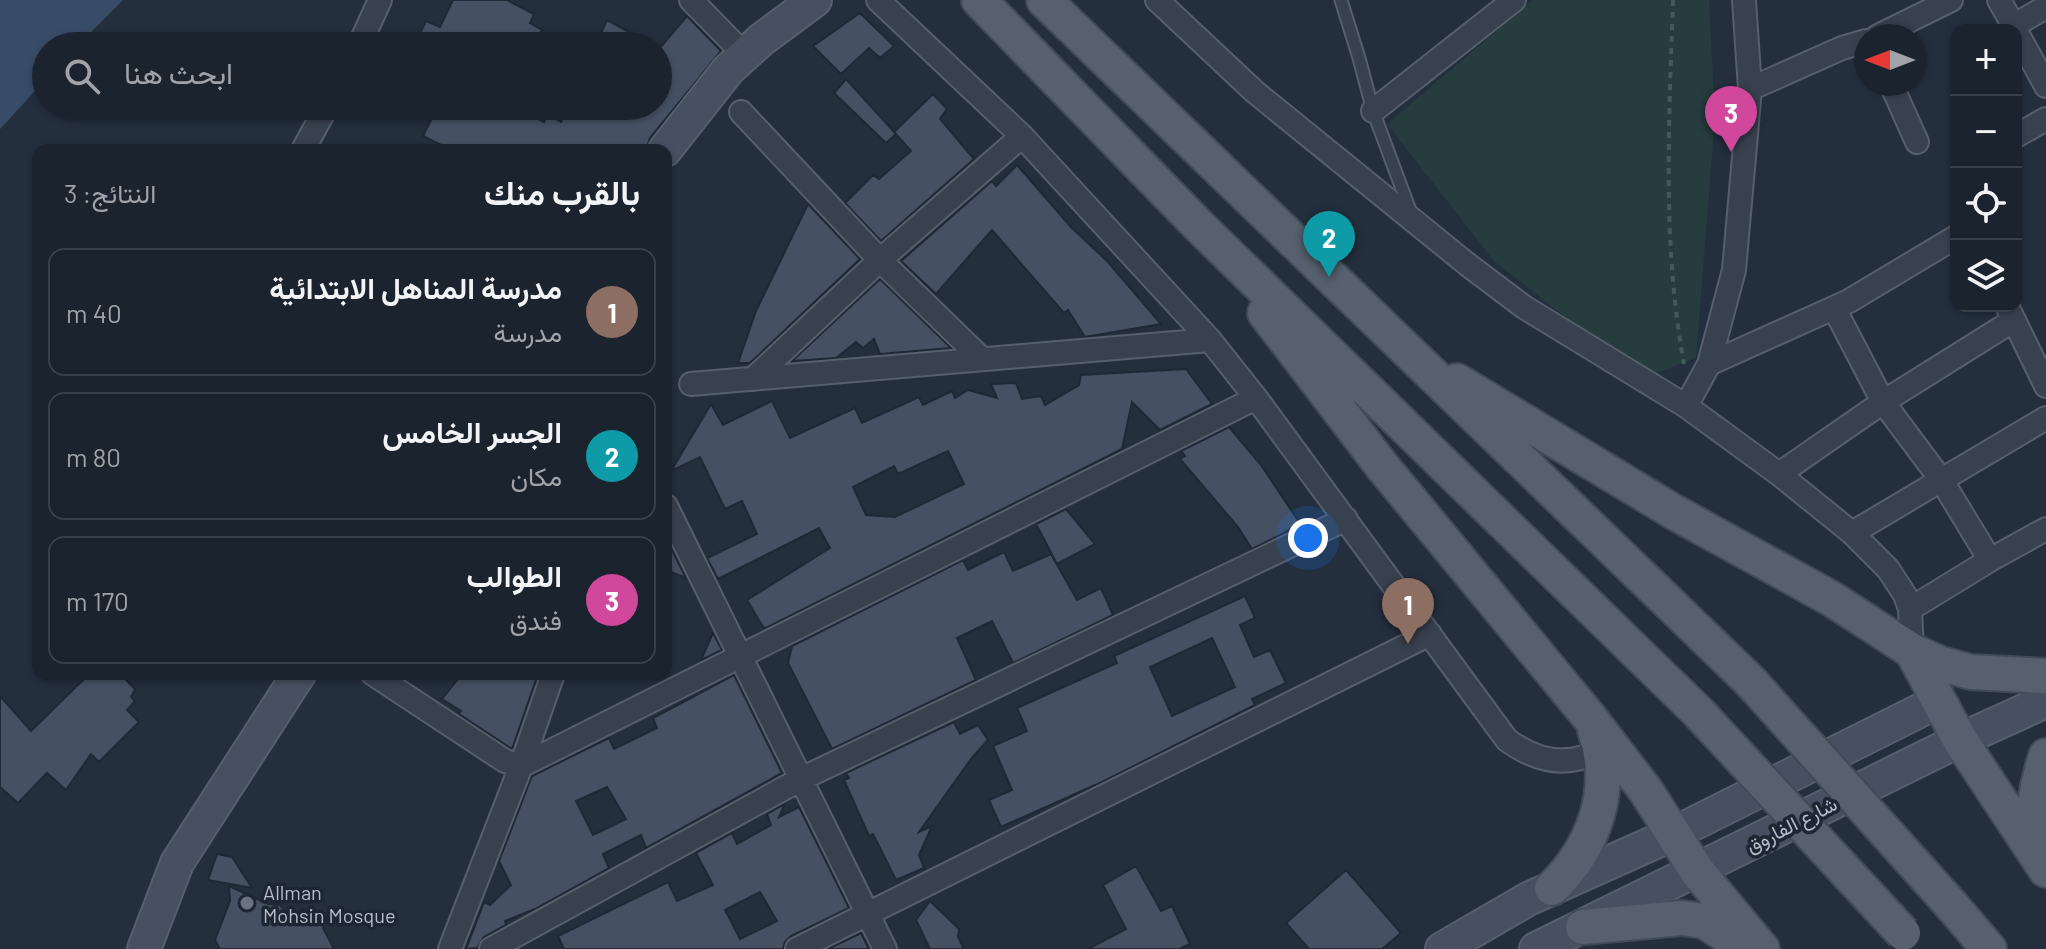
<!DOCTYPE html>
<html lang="ar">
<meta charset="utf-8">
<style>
body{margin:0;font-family:Barlow,Vazirmatn,sans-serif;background:#242b36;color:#f1f3f6;direction:rtl}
.controls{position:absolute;right:24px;top:24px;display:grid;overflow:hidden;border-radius:16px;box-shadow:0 2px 6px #0004}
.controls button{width:72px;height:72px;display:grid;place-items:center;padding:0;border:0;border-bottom:2px solid #39404a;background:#1b232e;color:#f1f3f6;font:40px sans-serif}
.compass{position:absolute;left:1854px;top:24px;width:72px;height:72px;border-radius:50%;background:#1b232e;box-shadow:0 2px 6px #0004;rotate:270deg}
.you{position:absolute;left:1308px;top:538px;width:28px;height:28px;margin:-20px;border:6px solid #fff;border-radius:50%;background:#1a73e8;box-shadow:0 0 0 12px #1a73e833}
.badge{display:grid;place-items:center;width:52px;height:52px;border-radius:50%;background:#8c9099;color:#fff;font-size:26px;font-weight:700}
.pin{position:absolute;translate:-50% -66px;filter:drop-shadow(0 2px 4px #0008)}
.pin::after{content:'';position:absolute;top:42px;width:28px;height:24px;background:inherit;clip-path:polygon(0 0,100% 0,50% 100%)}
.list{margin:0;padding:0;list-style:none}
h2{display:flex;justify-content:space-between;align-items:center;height:104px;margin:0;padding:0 32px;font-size:34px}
h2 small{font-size:26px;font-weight:400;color:#a0a4aa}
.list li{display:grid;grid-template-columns:52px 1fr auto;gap:24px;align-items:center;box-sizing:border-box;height:128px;margin:0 16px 16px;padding:0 16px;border:2px solid #39404a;border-radius:16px}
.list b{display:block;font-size:30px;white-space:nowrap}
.list p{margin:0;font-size:26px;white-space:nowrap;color:#a0a4aa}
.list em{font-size:26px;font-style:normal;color:#a0a4aa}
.icon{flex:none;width:44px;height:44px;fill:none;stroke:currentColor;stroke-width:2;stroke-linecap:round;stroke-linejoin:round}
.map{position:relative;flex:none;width:2046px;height:949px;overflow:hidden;direction:ltr}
.search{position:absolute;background:#1b232e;box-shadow:0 2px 6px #0004;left:32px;top:32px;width:640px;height:88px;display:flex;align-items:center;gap:20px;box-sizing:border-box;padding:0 28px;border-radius:44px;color:#a0a4aa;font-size:30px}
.panel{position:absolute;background:#1b232e;box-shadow:0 2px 6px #0004;left:32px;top:144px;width:640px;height:536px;border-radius:16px;direction:rtl}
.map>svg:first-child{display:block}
.green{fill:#263c3f}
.water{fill:#394c67}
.building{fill:#455162;stroke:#1f2835;stroke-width:2;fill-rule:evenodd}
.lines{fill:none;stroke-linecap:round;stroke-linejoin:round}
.lane-casing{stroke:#565f6c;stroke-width:15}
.street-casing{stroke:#565f6c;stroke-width:26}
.secondary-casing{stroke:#565f6c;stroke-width:36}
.primary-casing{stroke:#414a57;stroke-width:38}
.path{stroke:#44595c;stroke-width:4;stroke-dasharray:6 6;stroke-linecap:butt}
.lane{stroke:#38414e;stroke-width:11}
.street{stroke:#38414e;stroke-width:22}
.secondary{stroke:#465061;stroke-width:32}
.primary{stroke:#56606e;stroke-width:34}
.primary-bridge-casing{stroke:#414a57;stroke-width:38;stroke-linecap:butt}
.primary-bridge{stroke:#56606e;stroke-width:34}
.worship-dot{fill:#6b7280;stroke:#1d2633;stroke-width:3}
.labels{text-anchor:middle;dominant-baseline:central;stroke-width:7;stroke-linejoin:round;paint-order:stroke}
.street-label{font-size:20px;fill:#b4bcc9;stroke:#1d2633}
.poi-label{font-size:20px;fill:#b4bcc9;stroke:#1d2633;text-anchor:start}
</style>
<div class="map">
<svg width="2046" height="949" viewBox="0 0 2046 949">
<rect width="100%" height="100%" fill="#242f3e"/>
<path class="green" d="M1533 0H1709L1715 118 1696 358 1657 373 1630 364 1597 342 1494 261 1387 124Z"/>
<path class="water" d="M0 0H123L77 46H46V79L0 129Z"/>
<path class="building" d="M453 0H507L534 14 530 23 542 30 534 46H431L417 39 426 21 440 27Z
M860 13 894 46 880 58 869 48 841 74 813 46Z
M687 16 721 51 650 138 646 150H451L423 136 438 106H512L544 122 548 114 561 122 568 106H658V50Z
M607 20 655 46H595Z
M846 79 896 134 886 143 834 93Z
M933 94 947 109 940 119 974 159 881 241 845 203 873 175 879 179 911 151 894 132Z
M1017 165 1071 227 1108 262 1161 324 1085 337 1068 310 1064 313 992 230 936 294 901 261 992 181 996 186Z
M808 204 860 259 750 363H738L756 311Z
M880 279 951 348 880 354 874 339 863 348 856 342 836 358 792 361Z
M1186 369 1212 404 1160 430 1132 402 1122 449 766 628 763 627 747 600 830 548 819 528 718 579 707 558 757 534 742 501 725 509 700 457 671 471 711 404 723 425 772 401 790 438 855 408 862 423 919 397 923 405 952 391 955 398 968 390 997 398 991 384 1016 383 1022 399 1041 396 1045 405 1079 385 1081 375ZM948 451 964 484 895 517 866 515 853 487 894 466 898 474Z
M1229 427 1261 465 1299 522 1286 532 1252 549 1238 527 1180 459 1185 456 1181 451Z
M1066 509 1095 544 1057 564 1036 524Z
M666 538 686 578 671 572 666 560Z
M1004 552 1013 571 1051 554 1077 600 1101 588 1113 615 1013 663 992 621 957 638 976 680 832 749 788 663 792 646 963 560 968 570Z
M1245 596 1255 618 1240 625 1254 657 1270 650 1286 683 1252 699 1255 705 1102 782 1001 827 989 800 1012 790 993 746 1027 731 1017 708 1117 663 1114 656ZM1212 638 1235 687 1172 716 1150 667Z
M713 633 722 650 701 660Z
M89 674H120L135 689 131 697 135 701 127 710 139 722 99 762 91 754 66 790 47 773 18 803 0 787V696L31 731Z
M462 674H538L512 749 459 714 461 711 442 699Z
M734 675 782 773 646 848 641 835 603 854 609 868 535 909 505 921 506 925 484 937 477 948 466 949 484 902 490 905 511 885 499 861 532 776 609 738 614 749 657 728 653 718ZM607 787 626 819 593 835 576 801Z
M954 722 960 734 978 725 988 740 971 759 919 832 932 826 919 855 924 868 896 880 873 834 869 836 844 780 849 778 846 773Z
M785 804 779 817 799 807 849 908 791 936 785 942 783 949H564L558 936 668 882 677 901 713 885 696 853 732 833 737 844 771 825 767 814ZM760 892 777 921 740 939 725 910Z
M217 854 232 857 252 888 208 880Z
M1136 866 1161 911 1172 906 1190 944 1179 949H1088L1126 929 1103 885Z
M1346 870 1401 933 1382 949H1309L1286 923Z
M229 886 268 904 280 905 294 922 301 909 328 918 323 928 334 949H220L215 940 230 901Z
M930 901 959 929 958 937 964 949H930L916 920Z
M861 933 869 949H828Z"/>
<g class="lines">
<defs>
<path id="lane" d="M1341 0 1359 58 1373 111 1411 213"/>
<path id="street" d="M691 0 744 54
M878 0 1022 136 1210 340 1256 398 1507 740C1536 761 1568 769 1601 749
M1157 0 1255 92 1467 264 1524 307 1686 406 1779 474 1852 533 1888 569 1905 595 1910 609 1912 651
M1999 0 2016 30
M2013 26 2046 7
M2016 31 2046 86
M1878 36 1951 0
M359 46 380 0
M1891 84 1917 142
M1750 89 1842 48 1866 41
M1373 111 1514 0
M741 112 880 260 982 359
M2016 136 2046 119
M303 150 327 106
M1834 308 1883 402 1942 481 1990 560
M2008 308 2046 386
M1709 364 1849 301 1956 237
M753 379 880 260 1022 136
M691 384 1210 340
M1686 406 1709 364 1734 270 1750 89 1744 0
M1779 474 1883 402 2014 320
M666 506 885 949
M1852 533 2046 418
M1910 609 1990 560 2046 529
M373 674 505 761 521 766 1256 398
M450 949 521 766 553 674
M491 949 801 779 1346 519
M797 949 1430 634"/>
<path id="secondary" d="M665 150 728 70 761 40 815 0
M144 949 177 863 299 674
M1442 949 1528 899 1673 834 1939 701
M1536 949 1960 740 2046 701"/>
<path id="primary" d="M979 0 1199 226 1699 713
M1044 0 1751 682
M1265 313 1382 466 1590 718 1646 791 1697 871 1762 949
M1457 381 1674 512 1832 599 1912 651 1941 664 1971 672 2046 676
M1912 651 1960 740 2046 870
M2032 847C2032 815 2036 787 2046 756
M1552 888C1595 846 1615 788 1595 730
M1953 907 1989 949
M1583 927 1682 918 1704 921 1748 949"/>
</defs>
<use href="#lane" class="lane-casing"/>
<use href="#street" class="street-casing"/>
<use href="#secondary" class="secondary-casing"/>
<use href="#primary" class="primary-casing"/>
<path class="path" d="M1673 0C1669 122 1662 244 1684 364"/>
<use href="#lane" class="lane"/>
<use href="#street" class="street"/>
<use href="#secondary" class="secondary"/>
<use href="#primary" class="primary"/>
<defs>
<path id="primary-bridge" d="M1751 682 1953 907
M1699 713 1903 933"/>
</defs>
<use href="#primary-bridge" class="primary-bridge-casing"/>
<use href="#primary-bridge" class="primary-bridge"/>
</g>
<circle class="worship-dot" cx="247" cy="903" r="8"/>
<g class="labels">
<g class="street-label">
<text transform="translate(1791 824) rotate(-27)">شارع الفاروق</text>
</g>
<g class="poi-label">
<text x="263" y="892">Allman<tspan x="263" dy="23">Mohsin Mosque</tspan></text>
</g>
</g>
</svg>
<div class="controls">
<button>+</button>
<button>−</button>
<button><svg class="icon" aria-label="locate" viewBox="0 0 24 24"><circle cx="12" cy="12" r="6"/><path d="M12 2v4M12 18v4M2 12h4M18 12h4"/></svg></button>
<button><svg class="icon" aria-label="layers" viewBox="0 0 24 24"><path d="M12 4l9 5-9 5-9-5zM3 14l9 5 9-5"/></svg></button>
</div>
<svg class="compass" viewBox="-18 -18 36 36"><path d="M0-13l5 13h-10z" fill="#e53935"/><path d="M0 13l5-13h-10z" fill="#a0a4aa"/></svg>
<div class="you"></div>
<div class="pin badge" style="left:1408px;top:644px;background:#8d6e63">1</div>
<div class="pin badge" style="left:1329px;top:277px;background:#0f9aa8">2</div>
<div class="pin badge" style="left:1731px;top:152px;background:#d1479c">3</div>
<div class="search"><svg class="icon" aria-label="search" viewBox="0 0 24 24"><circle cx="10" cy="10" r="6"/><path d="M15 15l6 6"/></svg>ابحث هنا</div>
<section class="panel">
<h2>بالقرب منك<small>النتائج: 3</small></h2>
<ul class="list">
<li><span class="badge" style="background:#8d6e63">1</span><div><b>مدرسة المناهل الابتدائية</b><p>مدرسة</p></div><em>40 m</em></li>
<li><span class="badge" style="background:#0f9aa8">2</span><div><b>الجسر الخامس</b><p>مكان</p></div><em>80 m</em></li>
<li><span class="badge" style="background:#d1479c">3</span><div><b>الطوالب</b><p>فندق</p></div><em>170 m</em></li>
</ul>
</section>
</div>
